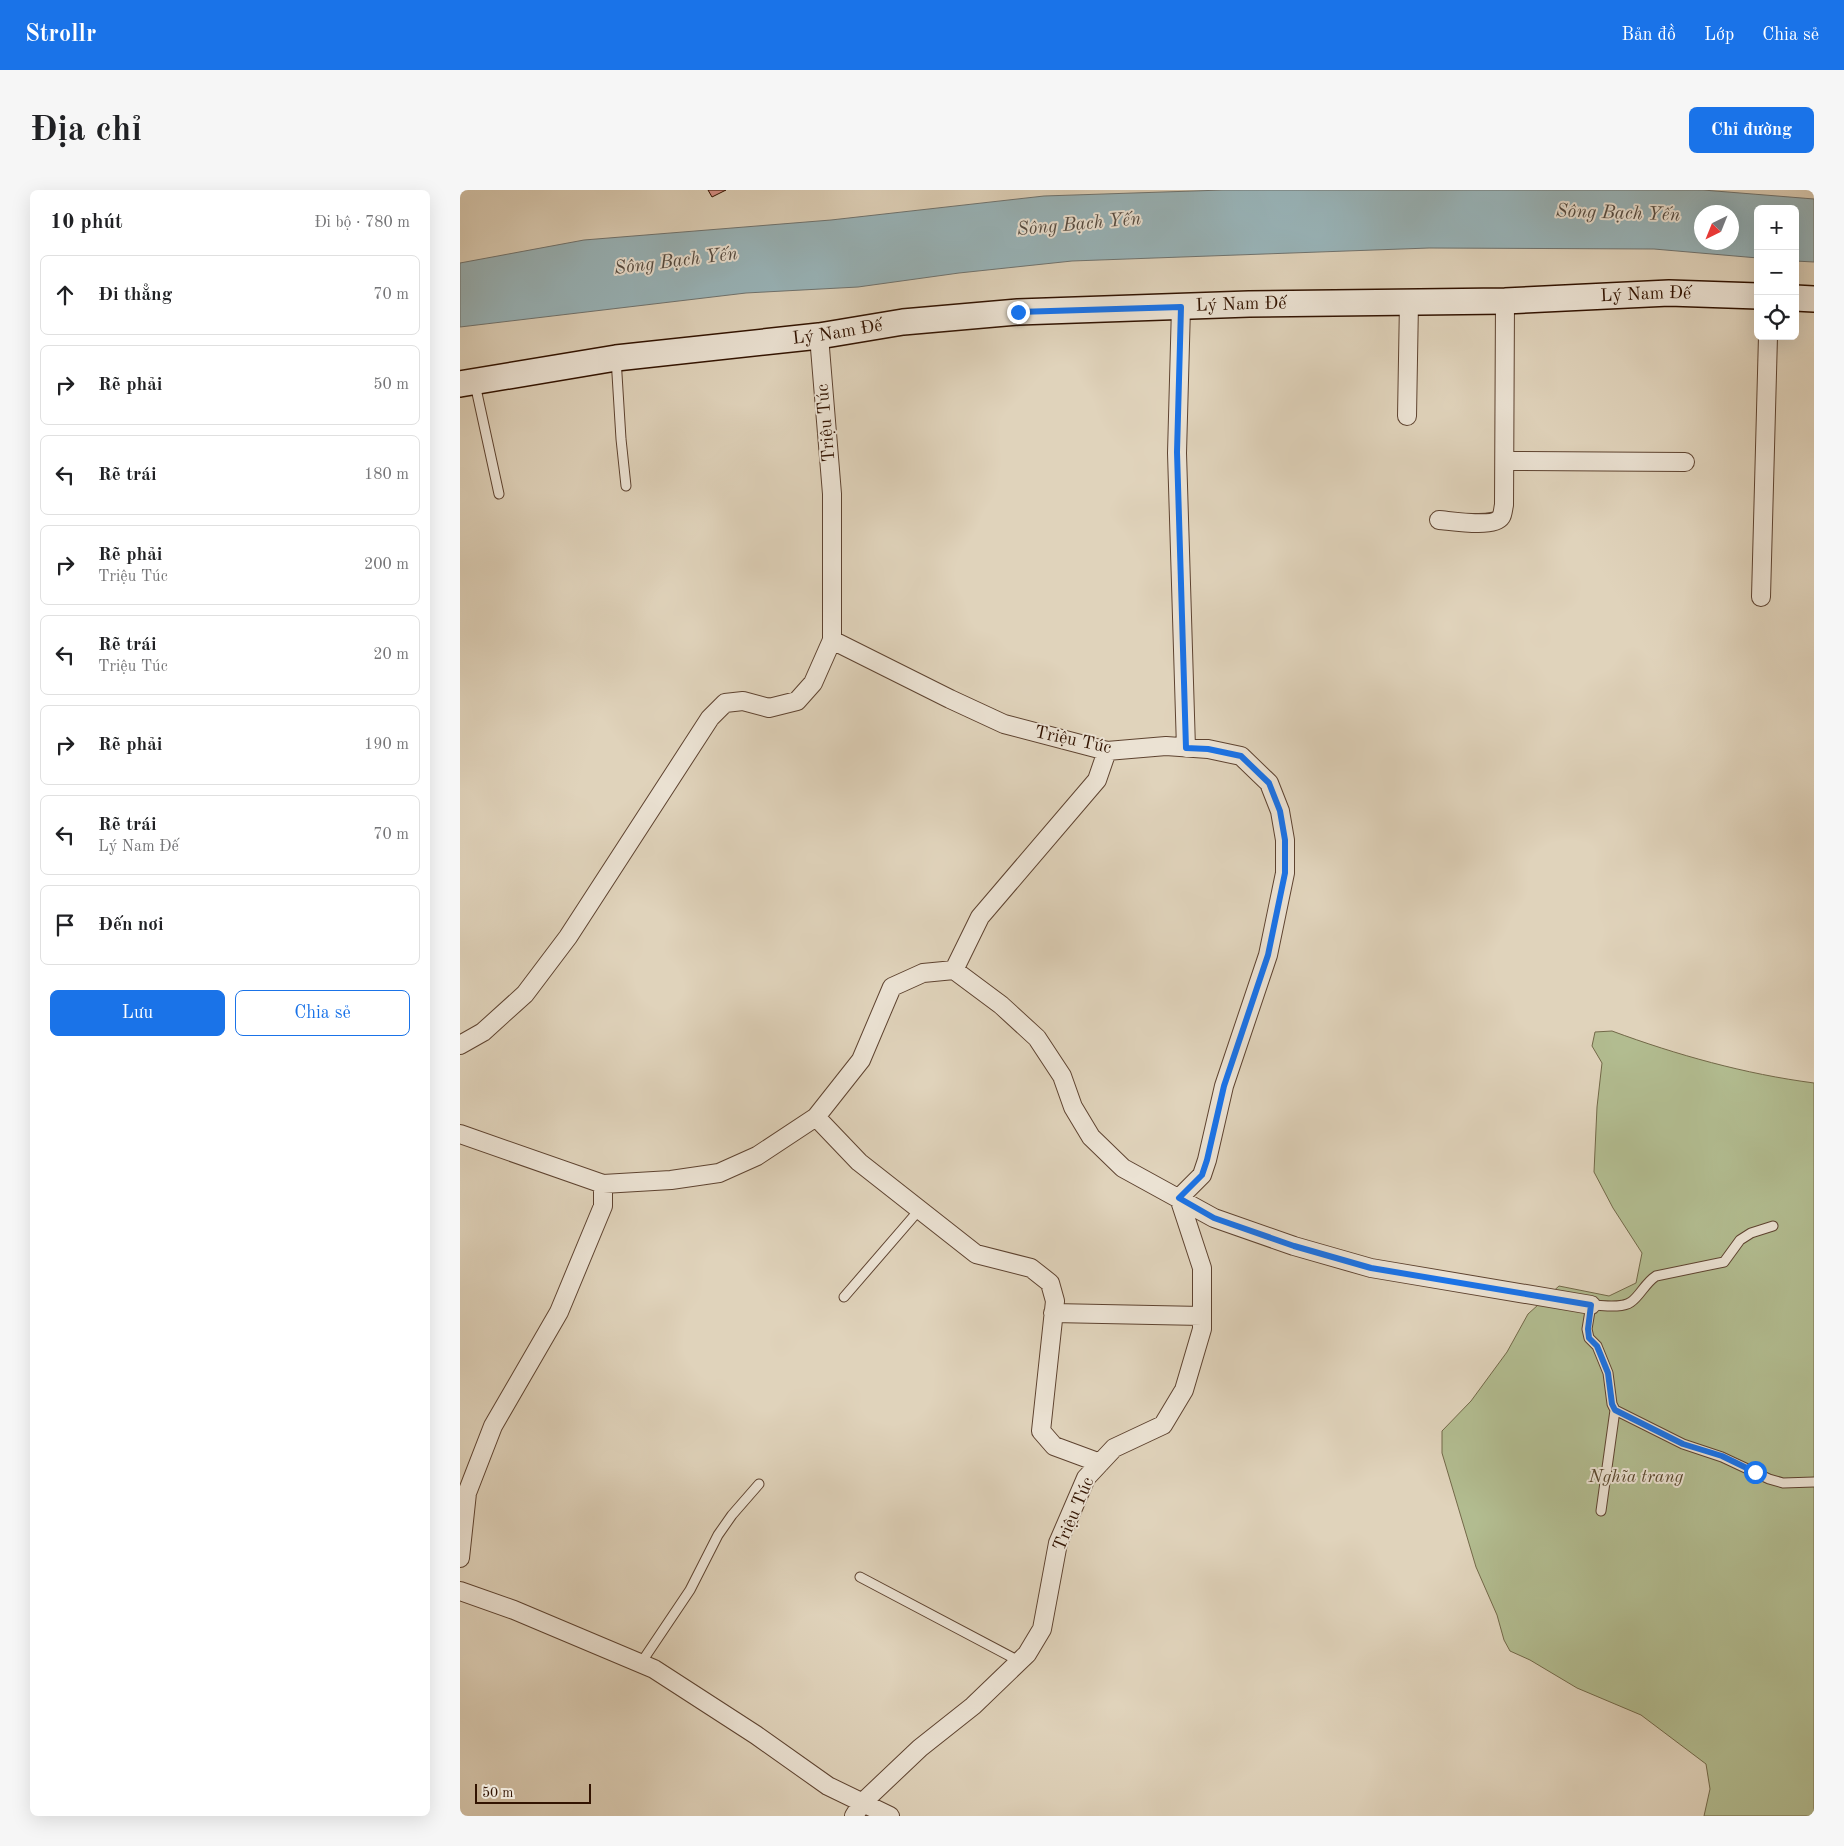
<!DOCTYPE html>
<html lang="vi">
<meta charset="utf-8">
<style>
body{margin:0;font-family:"Old Standard TT",serif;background:#f6f6f6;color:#202124}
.controls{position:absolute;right:15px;top:15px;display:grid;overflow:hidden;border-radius:8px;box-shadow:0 5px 20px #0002}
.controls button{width:45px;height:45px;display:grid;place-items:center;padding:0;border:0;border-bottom:1px solid #e0e0e0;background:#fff;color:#202124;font:25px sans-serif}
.compass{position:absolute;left:1234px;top:15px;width:45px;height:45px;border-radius:50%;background:#fff;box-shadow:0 5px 20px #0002;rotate:223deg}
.scale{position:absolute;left:15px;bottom:12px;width:116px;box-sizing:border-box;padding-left:5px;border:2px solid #321301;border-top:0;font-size:14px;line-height:18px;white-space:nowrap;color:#321301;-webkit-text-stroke:4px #ebe2d3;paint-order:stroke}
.stop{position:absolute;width:15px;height:15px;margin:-11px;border:4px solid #1a73e8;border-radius:50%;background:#fff}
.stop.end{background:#1a73e8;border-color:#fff;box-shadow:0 1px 5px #0008}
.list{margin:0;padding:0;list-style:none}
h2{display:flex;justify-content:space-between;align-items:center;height:65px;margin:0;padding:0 20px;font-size:21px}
h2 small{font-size:16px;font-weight:400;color:#757577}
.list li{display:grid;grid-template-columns:32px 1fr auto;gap:15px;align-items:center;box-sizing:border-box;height:80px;margin:0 10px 10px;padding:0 10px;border:1px solid #e0e0e0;border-radius:8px}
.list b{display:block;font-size:19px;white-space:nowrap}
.list p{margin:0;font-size:16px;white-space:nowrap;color:#757577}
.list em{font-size:16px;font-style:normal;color:#757577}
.actions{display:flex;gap:10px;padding:15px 20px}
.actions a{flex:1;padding:11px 0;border:1px solid #1a73e8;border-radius:8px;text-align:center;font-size:18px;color:#1a73e8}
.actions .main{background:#1a73e8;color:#fff}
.icon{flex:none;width:28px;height:28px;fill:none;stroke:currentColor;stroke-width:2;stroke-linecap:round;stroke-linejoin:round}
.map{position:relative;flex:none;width:1354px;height:1626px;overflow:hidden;border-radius:8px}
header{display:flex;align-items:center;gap:30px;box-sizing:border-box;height:70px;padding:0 25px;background:#1a73e8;color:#fff}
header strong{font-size:24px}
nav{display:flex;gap:28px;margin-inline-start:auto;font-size:18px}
.intro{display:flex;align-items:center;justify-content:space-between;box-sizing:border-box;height:120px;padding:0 30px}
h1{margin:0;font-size:35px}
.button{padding:12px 22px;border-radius:8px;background:#1a73e8;color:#fff;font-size:18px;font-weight:700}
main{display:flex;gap:30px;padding:0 30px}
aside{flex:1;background:#fff;border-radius:8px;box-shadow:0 5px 20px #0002}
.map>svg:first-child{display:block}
.green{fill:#b2bc90;stroke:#726848}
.water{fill:#99b5ba;stroke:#707470;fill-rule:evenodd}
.building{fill:#d88f87;stroke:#321301}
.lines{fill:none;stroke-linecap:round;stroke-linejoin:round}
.lane-casing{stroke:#5e4330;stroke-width:11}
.street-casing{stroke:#5e4330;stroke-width:20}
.secondary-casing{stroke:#321301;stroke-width:28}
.lane{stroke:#ebe2d3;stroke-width:9}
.street{stroke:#ebe2d3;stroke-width:18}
.secondary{stroke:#ebe2d3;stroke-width:25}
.route{stroke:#1a73e8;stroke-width:6}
.labels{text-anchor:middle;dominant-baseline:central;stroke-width:4;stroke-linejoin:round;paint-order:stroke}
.street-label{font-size:18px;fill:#321301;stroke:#ebe2d3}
.park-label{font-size:18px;font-style:italic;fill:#58462c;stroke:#ebe2d3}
.water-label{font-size:19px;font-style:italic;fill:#564c42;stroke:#ebe2d3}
</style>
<header>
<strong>Strollr</strong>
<nav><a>Bản đồ</a><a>Lớp</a><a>Chia sẻ</a></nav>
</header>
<div class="intro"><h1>Địa chỉ</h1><a class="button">Chỉ đường</a></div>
<main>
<aside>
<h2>10 phút<small>Đi bộ · 780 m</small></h2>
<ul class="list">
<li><svg class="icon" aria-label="ahead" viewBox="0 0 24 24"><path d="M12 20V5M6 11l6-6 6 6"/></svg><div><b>Đi thẳng</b></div><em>70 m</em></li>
<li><svg class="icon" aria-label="right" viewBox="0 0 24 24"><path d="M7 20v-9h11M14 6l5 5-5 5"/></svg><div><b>Rẽ phải</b></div><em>50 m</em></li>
<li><svg class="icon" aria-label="left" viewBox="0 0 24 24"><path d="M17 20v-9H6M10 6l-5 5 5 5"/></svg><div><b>Rẽ trái</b></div><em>180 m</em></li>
<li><svg class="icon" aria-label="right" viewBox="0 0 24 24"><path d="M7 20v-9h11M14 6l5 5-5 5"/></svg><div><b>Rẽ phải</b><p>Triệu Túc</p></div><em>200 m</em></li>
<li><svg class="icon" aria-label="left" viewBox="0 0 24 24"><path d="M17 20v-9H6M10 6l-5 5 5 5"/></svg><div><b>Rẽ trái</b><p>Triệu Túc</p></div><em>20 m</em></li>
<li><svg class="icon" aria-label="right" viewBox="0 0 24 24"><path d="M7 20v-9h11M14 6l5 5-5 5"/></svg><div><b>Rẽ phải</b></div><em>190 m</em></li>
<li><svg class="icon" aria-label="left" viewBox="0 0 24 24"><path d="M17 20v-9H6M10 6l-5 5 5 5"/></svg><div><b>Rẽ trái</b><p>Lý Nam Đế</p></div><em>70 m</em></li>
<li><svg class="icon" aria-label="arrive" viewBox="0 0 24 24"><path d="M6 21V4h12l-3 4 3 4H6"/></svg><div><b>Đến nơi</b></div></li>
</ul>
<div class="actions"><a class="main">Lưu</a><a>Chia sẻ</a></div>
</aside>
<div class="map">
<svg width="1354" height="1626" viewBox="0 0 1354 1626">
<rect width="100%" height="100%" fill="#e0d3bb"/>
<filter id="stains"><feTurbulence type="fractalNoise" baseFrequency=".004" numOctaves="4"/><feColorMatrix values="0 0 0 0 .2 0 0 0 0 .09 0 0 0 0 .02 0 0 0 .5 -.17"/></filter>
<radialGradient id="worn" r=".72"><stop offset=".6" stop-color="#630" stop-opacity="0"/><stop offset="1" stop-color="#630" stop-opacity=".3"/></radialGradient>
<path class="green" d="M1152 841C1217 865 1285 884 1354 893V1626H1244L1250 1599 1246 1574 1181 1525 1117 1498 1070 1470 1050 1461 1044 1450 1037 1425 1016 1377 982 1263V1241L1011 1211 1047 1162 1068 1124 1099 1096 1149 1106 1176 1093 1182 1063 1153 1018 1134 982 1137 917 1142 873 1132 856 1135 842Z"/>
<path class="water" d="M763 0H1243L1354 9V72L1335 71V19H1298V68L1194 59 969 58 612 71 499 83 398 97 286 103 0 137V73L124 50 371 30 584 6ZM1242 22H1272V52H1242Z"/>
<path class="building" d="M248 0H266L252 7Z"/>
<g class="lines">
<defs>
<path id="lane" d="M156 168 161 249 166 296
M15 194 39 304
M1313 1036 1291 1043 1280 1050 1264 1072 1196 1086C1185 1093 1180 1106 1171 1112 1161 1119 1142 1115 1131 1115L1127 1139 1129 1148 1137 1156 1148 1183 1152 1214 1155 1220 1223 1254 1262 1267 1309 1289 1323 1293 1354 1292
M384 1107 460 1019
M1141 1321 1155 1220
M400 1387 559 1471
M181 1473 230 1400 258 1345 272 1325 299 1294"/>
<path id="street" d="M721 117 717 263 726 558
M359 146 372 304V450L490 509 544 534 647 561 706 556 748 559 781 566 809 593 820 621 825 650V683L808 765 764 896 747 970 742 985 719 1008 742 1078V1139L724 1200 703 1235 654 1258 626 1288 598 1353 582 1439 567 1464 513 1516 460 1558 402 1613 394 1626
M947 226 949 112
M1045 271 1225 272
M979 330C992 331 1034 338 1041 327 1043 324 1043 319 1044 315L1045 111
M1301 407 1308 146
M494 780 520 727 637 590 647 561
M0 855 23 842 65 804 108 747 250 528 265 513 283 511 309 518 337 511 353 493 372 450
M356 927 399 972 516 1064 571 1078 590 1093 595 1111 581 1241 594 1256 640 1273
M0 944 143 994V1016L99 1122 33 1236 7 1303 0 1368
M143 994 211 990 259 983 297 966 356 927 401 870 432 797 463 783 494 780 541 815 577 848 602 886 613 917 631 947 663 978 754 1028 834 1056 911 1078 1131 1115
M593 1123 742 1126
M0 1401 54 1420 194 1479 296 1545 368 1596 430 1626"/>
<g id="secondary">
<path d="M1335 108 1354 109"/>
<path id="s1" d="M0 194 156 168 359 146 443 132 558 122 789 114 1045 111 1209 103 1298 106"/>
</g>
</defs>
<use href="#lane" class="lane-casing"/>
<use href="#street" class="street-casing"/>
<use href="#secondary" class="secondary-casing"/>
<use href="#lane" class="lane"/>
<use href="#street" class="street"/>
<use href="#secondary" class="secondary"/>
</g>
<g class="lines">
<path class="route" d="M558 122 721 117 717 262 726 558 748 559 781 566 809 593 820 621 825 650V683L808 765 764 896 747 970 742 985 719 1008 754 1028 834 1056 911 1078 1131 1115 1128 1139 1129 1148 1137 1156 1148 1183 1152 1214 1155 1220 1223 1254 1262 1266 1295 1282"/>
</g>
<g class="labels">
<g class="street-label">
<text stroke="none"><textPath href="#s1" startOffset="1191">Lý Nam Đế</textPath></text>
<text stroke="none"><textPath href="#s1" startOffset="786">Lý Nam Đế</textPath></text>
<text stroke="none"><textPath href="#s1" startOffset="381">Lý Nam Đế</textPath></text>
<text transform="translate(366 233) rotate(-95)">Triệu Túc</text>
<text transform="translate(613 550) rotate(12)">Triệu Túc</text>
<text transform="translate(614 1324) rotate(-67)">Triệu Túc</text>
</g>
<g class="park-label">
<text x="1176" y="1287">Nghĩa trang</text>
</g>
<g class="water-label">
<text transform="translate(1158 24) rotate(2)">Sông Bạch Yến</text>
<text transform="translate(619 35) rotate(-5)">Sông Bạch Yến</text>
<text transform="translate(216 72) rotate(-7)">Sông Bạch Yến</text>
</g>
</g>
<rect width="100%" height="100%" filter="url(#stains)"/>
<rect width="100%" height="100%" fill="url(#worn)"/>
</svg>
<div class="controls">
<button>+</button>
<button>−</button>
<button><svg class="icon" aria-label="locate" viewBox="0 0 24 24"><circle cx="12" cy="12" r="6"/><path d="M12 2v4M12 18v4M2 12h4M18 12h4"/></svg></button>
</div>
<svg class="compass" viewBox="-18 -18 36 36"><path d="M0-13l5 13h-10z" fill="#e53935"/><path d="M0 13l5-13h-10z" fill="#757577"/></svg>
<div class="scale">50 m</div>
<div class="stop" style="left:1295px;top:1282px"></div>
<div class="stop end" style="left:558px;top:122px"></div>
</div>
</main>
